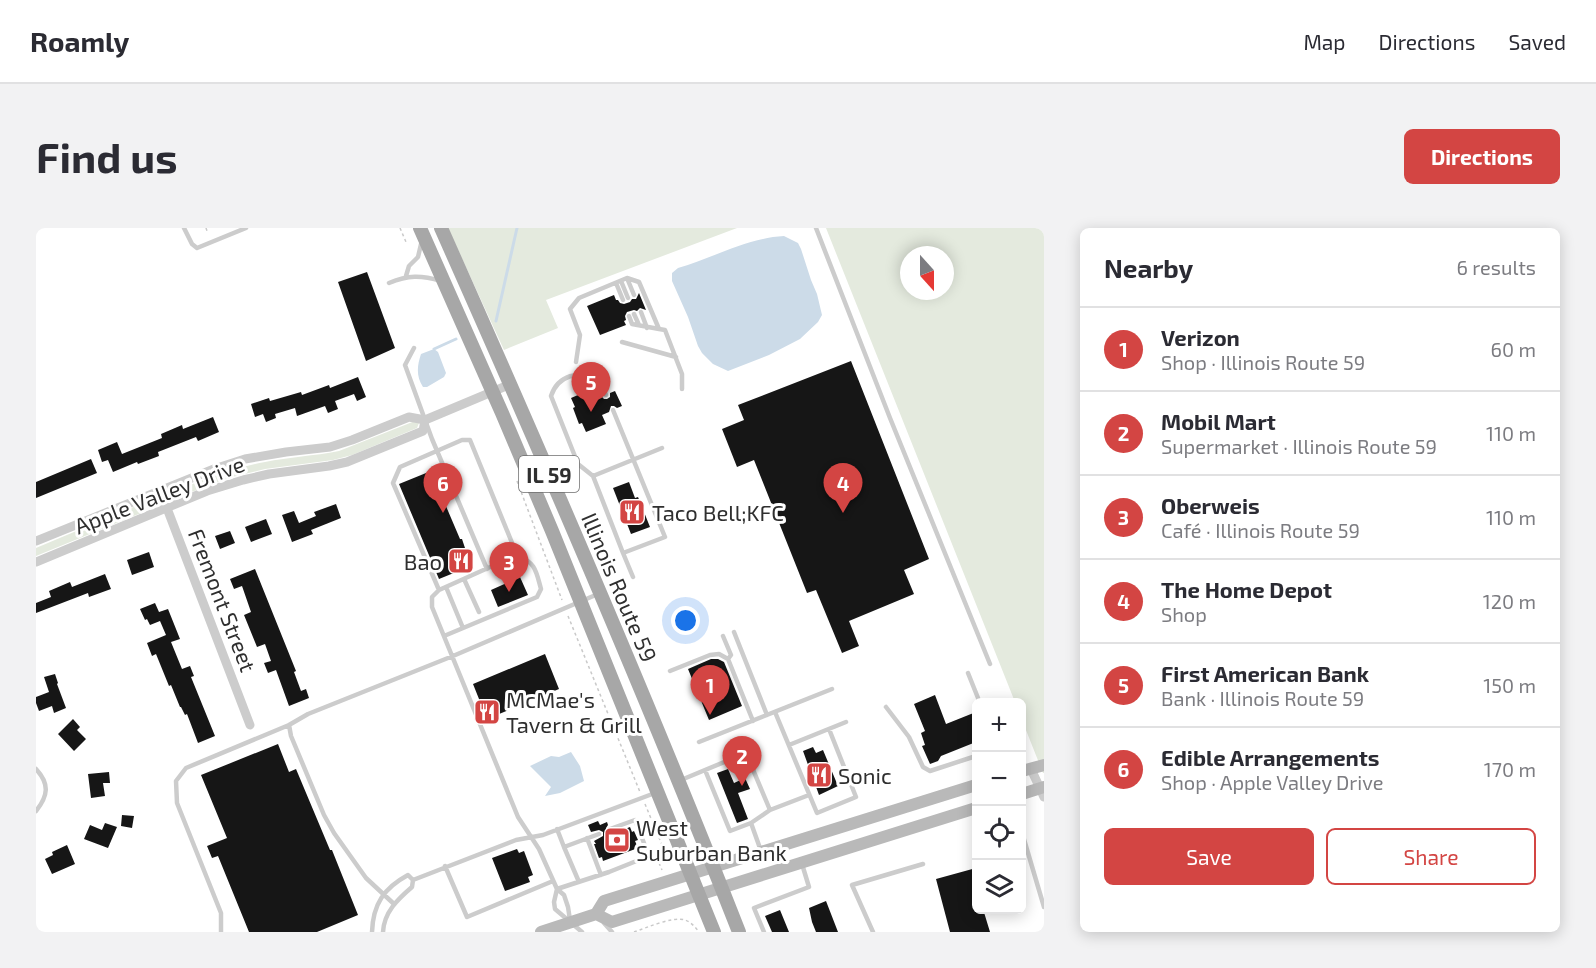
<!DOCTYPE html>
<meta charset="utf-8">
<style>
body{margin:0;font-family:"Exo 2",sans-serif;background:#f2f2f3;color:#2b2b33}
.controls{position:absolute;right:18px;bottom:18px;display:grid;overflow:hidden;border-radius:9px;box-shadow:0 3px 15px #0003}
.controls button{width:54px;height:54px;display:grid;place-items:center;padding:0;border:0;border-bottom:2px solid #e1e1e2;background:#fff;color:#2b2b33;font:30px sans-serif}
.compass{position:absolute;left:864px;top:18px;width:54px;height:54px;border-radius:50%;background:#fff;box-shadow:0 3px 15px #0003;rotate:159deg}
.you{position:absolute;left:650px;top:393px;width:21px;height:21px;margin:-15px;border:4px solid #fff;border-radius:50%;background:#1a73e8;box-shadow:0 0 0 9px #1a73e833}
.badge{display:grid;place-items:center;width:39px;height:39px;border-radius:50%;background:#d34543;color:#fff;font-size:20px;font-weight:700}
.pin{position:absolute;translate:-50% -50px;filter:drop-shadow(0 2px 3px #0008)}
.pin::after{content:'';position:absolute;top:32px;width:21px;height:18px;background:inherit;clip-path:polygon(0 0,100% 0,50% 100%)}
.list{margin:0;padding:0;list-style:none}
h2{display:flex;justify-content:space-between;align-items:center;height:78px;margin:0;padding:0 24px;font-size:26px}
h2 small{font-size:20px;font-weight:400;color:#7c7c81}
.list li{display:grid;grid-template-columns:39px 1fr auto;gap:18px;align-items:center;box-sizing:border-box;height:84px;padding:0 24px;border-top:2px solid #e1e1e2}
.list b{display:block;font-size:22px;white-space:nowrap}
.list p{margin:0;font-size:20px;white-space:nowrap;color:#7c7c81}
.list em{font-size:20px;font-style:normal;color:#7c7c81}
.actions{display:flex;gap:12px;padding:18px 24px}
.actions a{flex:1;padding:14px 0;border:2px solid #d34543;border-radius:9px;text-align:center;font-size:21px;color:#d34543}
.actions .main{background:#d34543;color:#fff}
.icon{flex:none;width:33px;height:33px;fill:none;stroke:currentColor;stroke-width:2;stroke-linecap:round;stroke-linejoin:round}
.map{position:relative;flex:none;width:1008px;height:704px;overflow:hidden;border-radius:9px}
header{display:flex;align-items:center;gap:36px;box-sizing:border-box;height:84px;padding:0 30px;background:#fff;border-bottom:2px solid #e1e1e2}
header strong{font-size:28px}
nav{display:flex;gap:33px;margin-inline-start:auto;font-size:21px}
.intro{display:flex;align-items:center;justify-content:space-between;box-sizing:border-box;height:144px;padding:0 36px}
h1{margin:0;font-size:42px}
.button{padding:15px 27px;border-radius:9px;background:#d34543;color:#fff;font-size:21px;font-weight:700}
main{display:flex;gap:36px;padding:0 36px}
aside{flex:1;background:#fff;border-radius:9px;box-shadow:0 3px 15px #0003}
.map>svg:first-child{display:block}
.green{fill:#e4eade;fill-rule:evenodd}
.water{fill:#ccdbe8}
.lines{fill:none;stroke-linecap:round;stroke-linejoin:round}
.stream{stroke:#ccdbe8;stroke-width:3}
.building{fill:#161616}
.path{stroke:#c9c9c9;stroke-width:1.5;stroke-dasharray:3 3;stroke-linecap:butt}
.service{stroke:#ccc;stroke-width:4.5}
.minor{stroke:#ccc;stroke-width:9}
.secondary{stroke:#b9b9b9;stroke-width:12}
.primary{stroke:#a7a7a7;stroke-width:14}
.labels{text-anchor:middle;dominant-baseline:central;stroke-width:6;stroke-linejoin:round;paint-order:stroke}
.shield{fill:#fff;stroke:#6d6d6d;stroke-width:1.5}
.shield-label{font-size:21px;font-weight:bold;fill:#2f2f2f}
.street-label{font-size:22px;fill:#2f2f2f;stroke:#fff}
.poi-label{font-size:22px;fill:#2f2f2f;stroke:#fff;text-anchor:start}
</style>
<header>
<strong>Roamly</strong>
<nav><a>Map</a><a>Directions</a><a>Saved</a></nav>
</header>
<div class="intro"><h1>Find us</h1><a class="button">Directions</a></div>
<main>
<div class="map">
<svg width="1008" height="704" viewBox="0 0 1008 704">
<rect width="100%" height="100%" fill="#fff"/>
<path class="green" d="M412 0H701L510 72 522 100 468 122Z
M790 0H1008V545H1007L986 492V475L979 474ZM873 27H909V63H873Z
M379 193 383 195 381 200 316 227 297 232 229 241 196 249 150 266 148 264 147 261 149 259C175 249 202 239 229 234 253 229 278 228 303 223Z
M107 276 109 277 110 283 0 328V320L102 277Z"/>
<path class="water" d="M748 8 762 15 765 21 775 52 781 66 786 87 782 94 764 111 733 127 692 143 677 136 666 125 662 118 652 89 636 53V45L642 40C677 30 711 10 748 8Z
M398 121 402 124 410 145 408 149 391 159H387C380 148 381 138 385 126Z
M535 524 544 538 548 553 524 565 509 568 515 559 494 538 515 528 523 529Z"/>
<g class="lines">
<path class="stream" d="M460 93 481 0
M398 121 420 111"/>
</g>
<path class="building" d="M331 44 359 120 330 133 302 54Z
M603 65 610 82 604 80 601 83 598 82 591 84 589 88 590 92 588 93 590 97 564 107 551 78 578 67 580 72H582L584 75 588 76 594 74 596 71H600Z
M815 133 893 331 868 342 878 366 813 393 823 418 806 425 780 362 771 365 718 232 701 239 686 201 708 192 702 177Z
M322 149 330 169 321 173 318 166 299 173 302 181 292 185 289 178 261 188 259 180 239 186 240 190 230 194 227 186 219 189 215 176 233 170 234 173 265 164 266 167 293 157 294 160Z
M556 161 560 171 566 169 568 171H571L574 169V165L579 163 586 178 581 180 578 178H575L573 184 566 187 570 196 550 204 546 195 543 196 537 180 539 179 535 170Z
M177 189 183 204 162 213 160 209 122 224 123 228 102 236 101 234 77 244 72 232 66 234 62 222 81 214 86 226 126 210 125 206 146 197 147 201Z
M55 231 61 245 0 270V254Z
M395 243 424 311H426L435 338 403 351 363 256Z
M593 254 599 270 602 269 614 299 595 306 577 260Z
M300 276 305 290 275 302 277 306 256 314 246 287 258 283 263 295 280 288 278 284Z
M230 291 236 306 215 314 209 299Z
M194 303 199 315 184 321 179 308Z
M113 324 118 339 96 347 91 332Z
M219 341 260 443 258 444 265 463 270 461 273 470 253 478 240 442 232 445 228 435 235 433 229 416 221 419 208 387 215 384 206 358 198 361 194 351Z
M69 346 75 361 53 369 52 365 0 385V375L15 369 13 363 34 354 36 359Z
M484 349 492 367 462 379 455 362Z
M119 375 123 384 132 381 144 411 135 414 146 441 154 438 158 448 155 449 179 508 162 515 151 486 149 487 145 479H144L135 457 133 458 120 426 116 428 111 415 130 407 124 393 114 397 111 391 109 392 104 381Z
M509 426 523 461 451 491 437 456Z
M675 431H682L688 434 706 478 673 492 652 441Z
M19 446 22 455 21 456 30 480 18 485 16 478 3 483 0 475V469L13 464 8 449Z
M899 467 910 496 940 484V514L905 528 902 533 894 536 886 518 889 517 885 505 889 503 878 476Z
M37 491 44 499 41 502 50 511 38 523 22 506Z
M242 516 253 544 260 541 294 622H296L322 687 281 704H213L182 628 176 630 171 618 191 610 165 547Z
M777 519 780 525 787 522 802 558 783 567 767 523Z
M692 541 698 555 709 550 714 561 702 565 712 591 701 595 681 545Z
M73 544 74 555H67L69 568 55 570 52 546Z
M86 587 98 588 96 600 85 598Z
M562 593 564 597 571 594 572 597 570 600V603L576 606 594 599 596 604 598 603 602 612 599 613 602 620 567 633 566 629 563 630 558 616H560L558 613 567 608V604L563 602 555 604 552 597Z
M69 595 81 599 72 620 48 611 54 597 66 602Z
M31 617 39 636 16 646 9 631 17 627 16 624Z
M481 621 483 625 488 623 497 647 492 649 494 654 469 663 456 630Z
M940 640V681H947L954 704H914L900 651Z
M790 673 802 704H780L776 694 773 680Z
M744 682 753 704H736L729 688Z"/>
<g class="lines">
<path class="path" d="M170 0 171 3
M364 0 370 14
M481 253 526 372
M532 388 604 564
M609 576 626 617
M623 635 626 642
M598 704C610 700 637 688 649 692 655 694 659 699 663 704"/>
<path class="service" d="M148 0 156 16 161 20 210 0
M780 0 854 190 954 436
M370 48 373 38 382 29 386 12
M591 50 598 67
M585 53 592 70
M353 55C372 47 385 47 405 53
M580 55 587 72
M605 84 611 100
M598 86 603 97
M593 88 596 96 623 101
M586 114 640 129
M378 120 369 137 396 211 451 341
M540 134 544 107 534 81 543 70 591 50 603 54 623 101 629 102 646 146V161
M570 167 562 151C543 142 522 147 515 168L542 236 557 248 587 325 629 309 577 182
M557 248 626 220
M587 325 597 349
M428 351 443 384
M410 359 427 400
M403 362 357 255 364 239 426 212H434L481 327 403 362 396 369V379L482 589 503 621 521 661 528 667 532 679 534 692
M698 404 731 487
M408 408 501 369 505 361C500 343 500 335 481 327
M687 408 695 427 692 431 717 493
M634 443 674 427 683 426 692 431
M932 445 944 475
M850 479 873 509 887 539 894 543 940 528
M739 484 781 585 820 569 793 501
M663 514 796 461
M753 517 810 494
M0 541C14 556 12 568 0 583
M669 542 694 603 715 595 734 582 773 567
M645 552 710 525 734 582
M715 595 725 623
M521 601 528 619
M987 608 1008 679
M551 610 565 647
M409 638 431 689 517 653
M377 652 480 612 507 607 619 565
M543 654 528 619 563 606
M521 661 573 644 613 628 599 592 574 601
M521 661 518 674 519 681 546 704
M358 676 330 650 298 605 288 587 255 508 253 497 272 486 417 428 562 366
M568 695 576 704
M185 704V685L141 575 140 553 150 540 253 497
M336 704C337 676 348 660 372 647L377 652
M347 704C348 684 362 671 376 659L377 652
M728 704 718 680 773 659 766 636
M837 704 816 657 887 636"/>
<path class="minor" d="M124 262 214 497
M0 313 178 241 209 231 250 224 294 219 316 212 373 189 389 192 475 156
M0 334 171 263 207 252 233 246 293 238 311 234 387 203 389 192
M995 541 1008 569"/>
<path class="secondary" d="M986 543 1008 537
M986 566 1008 559
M560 686 576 694 940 580
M505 704 560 686 568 673 940 557"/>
<path class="primary" d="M384 0 466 185 516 303 678 704
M405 0C509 233 610 467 703 704"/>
</g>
<defs>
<symbol id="restaurant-square" viewBox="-11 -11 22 22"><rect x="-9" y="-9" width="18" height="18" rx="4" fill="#d34543" stroke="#fff"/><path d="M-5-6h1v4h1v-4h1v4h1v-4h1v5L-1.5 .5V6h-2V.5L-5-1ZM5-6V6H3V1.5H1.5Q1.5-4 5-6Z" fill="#fff"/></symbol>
<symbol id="bank-square" viewBox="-11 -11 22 22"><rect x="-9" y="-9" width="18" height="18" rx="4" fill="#d34543" stroke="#fff"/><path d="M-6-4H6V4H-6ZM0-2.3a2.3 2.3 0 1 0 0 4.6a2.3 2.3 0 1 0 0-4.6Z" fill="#fff"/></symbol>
</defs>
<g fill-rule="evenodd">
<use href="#restaurant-square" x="581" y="269" width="30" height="30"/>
<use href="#restaurant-square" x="410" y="318" width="30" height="30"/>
<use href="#restaurant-square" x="436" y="469" width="30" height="30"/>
<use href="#restaurant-square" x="768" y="532" width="30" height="30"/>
<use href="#bank-square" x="566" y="597" width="30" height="30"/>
</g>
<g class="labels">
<rect class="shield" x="483" y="228" width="60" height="36" rx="4.5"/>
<g class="shield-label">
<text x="513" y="246">IL 59</text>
</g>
<g class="street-label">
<text transform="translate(123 266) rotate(-21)">Apple Valley Drive</text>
<text transform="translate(584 359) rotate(67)">Illinois Route 59</text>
<text transform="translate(187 372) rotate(69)">Fremont Street</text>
</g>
<g class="poi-label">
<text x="616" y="284">Taco Bell;KFC</text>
<text x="406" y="333" text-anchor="end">Bao</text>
<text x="470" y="471">McMae's<tspan x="470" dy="25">Tavern &amp; Grill</tspan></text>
<text x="802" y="547">Sonic</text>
<text x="600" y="599">West<tspan x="600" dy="25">Suburban Bank</tspan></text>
</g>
</g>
</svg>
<div class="controls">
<button>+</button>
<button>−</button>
<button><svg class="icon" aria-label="locate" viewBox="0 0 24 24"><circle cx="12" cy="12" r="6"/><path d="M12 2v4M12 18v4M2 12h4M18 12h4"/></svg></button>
<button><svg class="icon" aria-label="layers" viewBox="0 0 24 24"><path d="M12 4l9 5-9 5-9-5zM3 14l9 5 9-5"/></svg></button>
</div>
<svg class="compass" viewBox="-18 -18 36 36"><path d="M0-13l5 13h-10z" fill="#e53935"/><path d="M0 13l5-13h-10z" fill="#7c7c81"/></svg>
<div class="you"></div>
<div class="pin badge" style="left:674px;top:487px">1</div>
<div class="pin badge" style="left:706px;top:558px">2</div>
<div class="pin badge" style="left:473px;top:364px">3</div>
<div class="pin badge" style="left:807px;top:285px">4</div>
<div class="pin badge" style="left:555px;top:184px">5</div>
<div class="pin badge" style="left:407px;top:285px">6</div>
</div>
<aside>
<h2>Nearby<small>6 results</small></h2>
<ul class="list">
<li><span class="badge">1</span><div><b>Verizon</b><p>Shop · Illinois Route 59</p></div><em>60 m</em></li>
<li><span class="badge">2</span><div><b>Mobil Mart</b><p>Supermarket · Illinois Route 59</p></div><em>110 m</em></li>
<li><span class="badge">3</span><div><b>Oberweis</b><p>Café · Illinois Route 59</p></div><em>110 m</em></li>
<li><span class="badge">4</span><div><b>The Home Depot</b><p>Shop</p></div><em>120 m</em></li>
<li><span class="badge">5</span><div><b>First American Bank</b><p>Bank · Illinois Route 59</p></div><em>150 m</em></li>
<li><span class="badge">6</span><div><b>Edible Arrangements</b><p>Shop · Apple Valley Drive</p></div><em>170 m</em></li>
</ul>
<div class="actions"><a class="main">Save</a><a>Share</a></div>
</aside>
</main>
